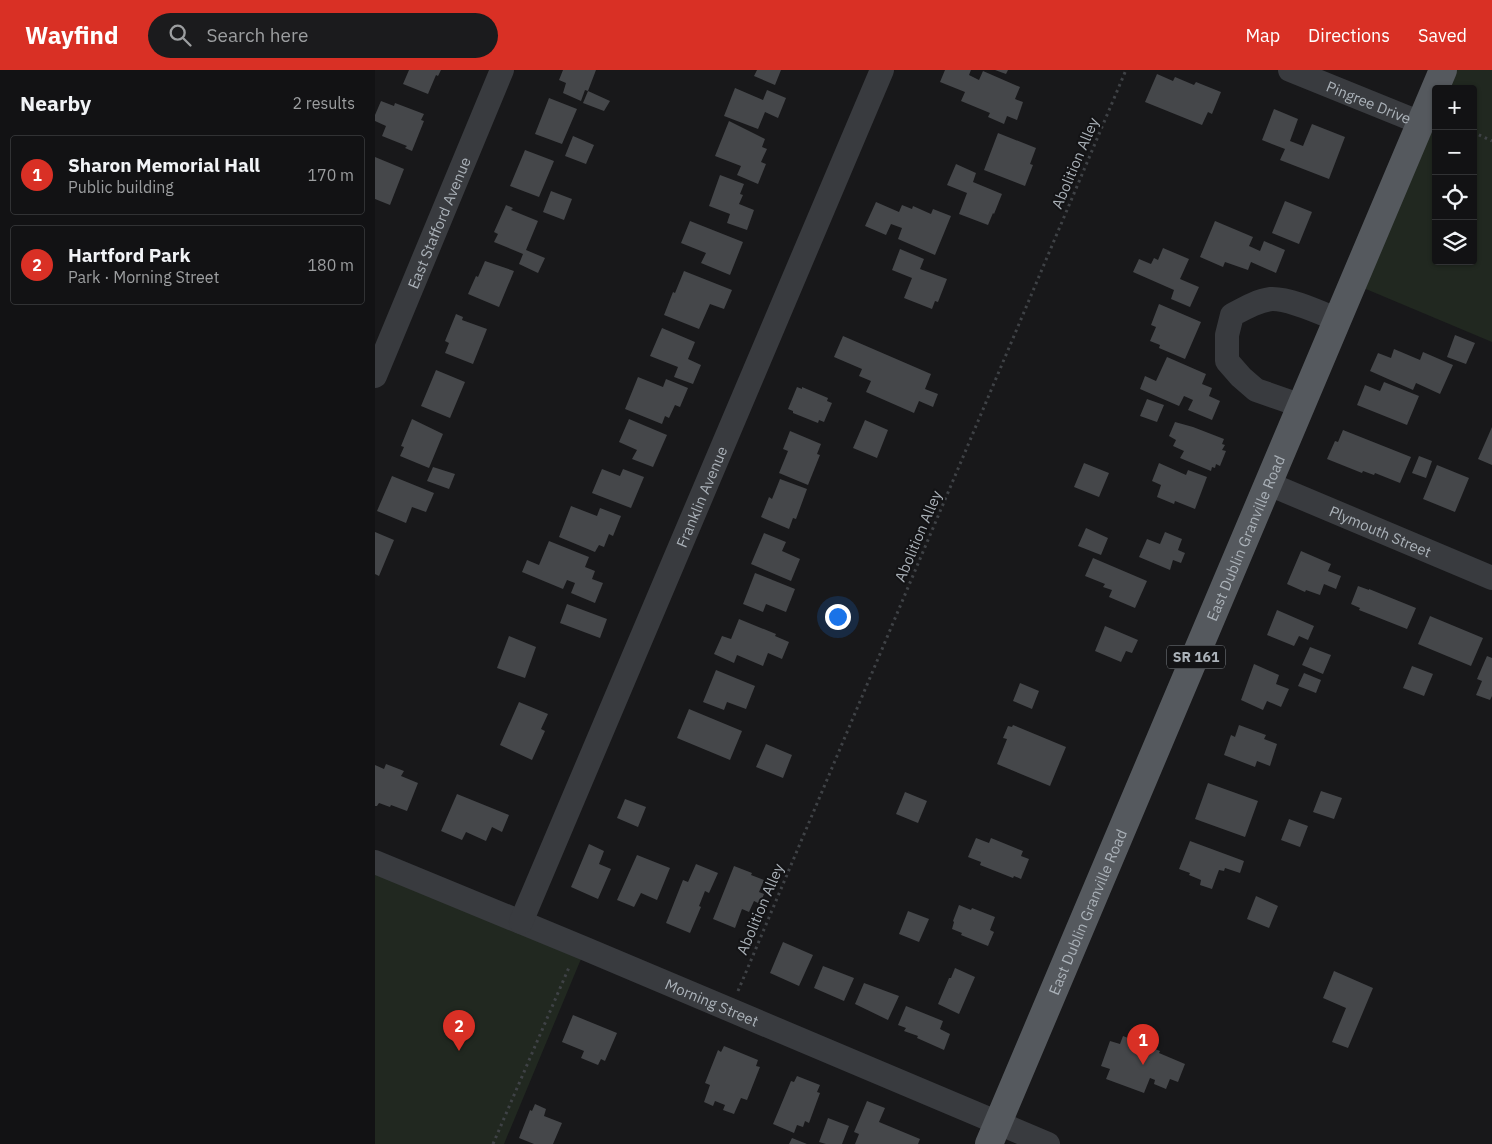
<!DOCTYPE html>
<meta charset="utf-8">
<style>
body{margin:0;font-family:"IBM Plex Sans",sans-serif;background:#1b1b1d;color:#f1f3f6}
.controls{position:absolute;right:15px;top:15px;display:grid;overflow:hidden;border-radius:5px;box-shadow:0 1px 4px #0004}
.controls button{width:45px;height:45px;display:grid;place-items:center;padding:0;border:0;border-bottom:1px solid #313234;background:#121214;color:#f1f3f6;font:25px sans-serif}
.you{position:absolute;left:462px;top:546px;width:18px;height:18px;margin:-12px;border:4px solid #fff;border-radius:50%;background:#1a73e8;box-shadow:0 0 0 8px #1a73e833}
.badge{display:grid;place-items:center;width:32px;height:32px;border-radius:50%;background:#d93025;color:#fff;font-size:16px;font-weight:700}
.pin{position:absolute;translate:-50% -41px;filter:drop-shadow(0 1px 2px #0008)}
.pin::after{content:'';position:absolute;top:26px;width:18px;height:15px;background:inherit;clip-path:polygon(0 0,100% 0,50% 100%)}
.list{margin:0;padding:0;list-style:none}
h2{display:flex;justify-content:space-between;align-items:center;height:65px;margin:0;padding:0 20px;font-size:21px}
h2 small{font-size:16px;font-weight:400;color:#9c9ea0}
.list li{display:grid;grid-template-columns:32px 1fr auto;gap:15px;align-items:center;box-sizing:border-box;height:80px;margin:0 10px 10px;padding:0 10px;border:1px solid #313234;border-radius:5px}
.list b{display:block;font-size:19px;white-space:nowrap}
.list p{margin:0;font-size:16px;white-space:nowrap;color:#9c9ea0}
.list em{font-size:16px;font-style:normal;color:#9c9ea0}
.icon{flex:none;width:28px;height:28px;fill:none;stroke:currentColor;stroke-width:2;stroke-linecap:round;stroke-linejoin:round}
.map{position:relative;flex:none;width:1117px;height:1074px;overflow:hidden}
header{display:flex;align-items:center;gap:30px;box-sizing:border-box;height:70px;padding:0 25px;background:#d93025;color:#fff}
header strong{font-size:24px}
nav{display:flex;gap:28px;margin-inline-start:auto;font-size:18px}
.search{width:350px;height:45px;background:#1b1b1d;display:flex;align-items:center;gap:12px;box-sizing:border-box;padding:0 18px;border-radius:28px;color:#9c9ea0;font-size:19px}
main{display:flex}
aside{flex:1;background:#121214}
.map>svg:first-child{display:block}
.green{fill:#212820}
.building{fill:#45474a}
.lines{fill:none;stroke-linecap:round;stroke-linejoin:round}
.path{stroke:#3f4246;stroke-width:3;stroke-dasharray:2.5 4;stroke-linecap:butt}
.minor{stroke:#393b3f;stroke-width:24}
.major{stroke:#55595e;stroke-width:28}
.labels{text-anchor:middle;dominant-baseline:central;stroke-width:4;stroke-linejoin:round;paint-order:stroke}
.shield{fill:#131315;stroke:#7d8288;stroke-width:1}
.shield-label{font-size:14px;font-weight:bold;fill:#abb2b9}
.street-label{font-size:15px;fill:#abb2b9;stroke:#131315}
</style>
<header>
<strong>Wayfind</strong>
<div class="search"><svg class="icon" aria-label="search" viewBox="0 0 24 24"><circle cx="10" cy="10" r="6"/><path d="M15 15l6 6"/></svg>Search here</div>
<nav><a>Map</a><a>Directions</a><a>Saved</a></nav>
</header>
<main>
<aside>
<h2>Nearby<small>2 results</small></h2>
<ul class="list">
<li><span class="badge">1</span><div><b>Sharon Memorial Hall</b><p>Public building</p></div><em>170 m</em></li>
<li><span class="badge">2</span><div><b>Hartford Park</b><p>Park · Morning Street</p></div><em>180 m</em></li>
</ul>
</aside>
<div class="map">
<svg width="1117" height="1074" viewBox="0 0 1117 1074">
<rect width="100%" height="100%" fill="#18181a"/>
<path class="green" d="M1069 0H1117V272L979 214 1061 20V191H1098V19H1061Z
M0 803 206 889 129 1074H0Z"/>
<path class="building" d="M34 0H66L63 6 61 5 53 24 28 14Z
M188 0H221L213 21 210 20 206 31 188 23 191 13 184 10Z
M382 0H406L400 15 379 6Z
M570 0H596L594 5 604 10 608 1 645 17 640 29 648 32 642 50 632 46 629 54 613 47 615 43 586 31 590 22 565 12Z
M620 0H633L631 4Z
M782 4 798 11 800 7 819 15 821 12 846 22 837 44 833 42 827 55 770 32Z
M360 18 388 30 392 20 411 28 403 48 390 42 383 59 349 46Z
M213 21 235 31 229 41 208 33Z
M174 28 202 39 187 74 160 64Z
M6 31 19 36 20 33 49 44 46 50 49 51 37 81 30 78 32 76 7 66 11 56 0 51V45Z
M899 39 923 49 915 71 928 76 937 54 970 67 954 109 905 90 910 79 887 70Z
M354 51 390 69 387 77 392 79 386 92 391 94 383 114 362 105 366 96 340 86Z
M623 63 661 78 655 94 658 95 650 116 609 100Z
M198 66 219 75 211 94 190 86Z
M150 80 179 91 164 127 135 116Z
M0 87 29 99 15 135 0 129Z
M581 94 601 103 598 112 627 124 619 144 618 143 613 155 584 144 592 123 572 115Z
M345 105 369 114 365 124 368 125 364 134 379 140 372 160 352 153 355 144 334 136Z
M176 121 197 129 189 150 168 142Z
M910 131 937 142 924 174 897 163Z
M501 132 524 142 527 135 537 139 538 136 556 144 558 139 576 146 560 185 523 169 527 158 516 154 511 165 490 156Z
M131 135 138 138 136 140 163 151 151 180 170 188 163 203 144 194 148 184 119 172 123 164 119 162Z
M315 151 368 172 355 205 326 193 331 183 306 173Z
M840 151 878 167 874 176 885 181 889 171 910 180 901 203 876 192 873 200 850 192 848 197 825 187Z
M788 178 814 189 805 209 824 217 815 237 796 229 799 220 758 202 764 189 776 194 779 188 783 190Z
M525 179 549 189 545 199 572 209 563 232 560 231 557 239 529 228 537 208 517 200Z
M110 191 139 201 124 237 93 224 101 206 103 207Z
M309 201 357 220 349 239 335 234 324 259 289 245 298 222 300 223Z
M784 234 826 252 810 289 784 278 785 275 775 271 781 257 776 255Z
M81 244 88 247 87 250 112 259 98 294 70 283 74 273 70 271Z
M287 258 320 272 313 289 326 295 318 314 299 307 303 297 275 286Z
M1080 265 1100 273 1091 294 1072 287Z
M468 266 556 304 550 319 563 324 558 337 544 331 539 343 491 322 496 311 484 306 487 299 459 287Z
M1019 279 1045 290 1048 282 1078 295 1065 324 1041 313 1038 320 995 301 1003 283 1016 288Z
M792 287 831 304 827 314 837 318 834 326 845 331 837 350 813 340 818 330 809 326 804 336 765 319 770 306 781 311Z
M61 300 90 312 75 348 46 336Z
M263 307 288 317 291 309 313 318 305 337 300 335 294 348 290 346 287 354 250 339Z
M1009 312 1044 326 1032 355 982 335 990 315 1005 321Z
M422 317 427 319V317L453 328 452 331 457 333 449 352 444 350 443 353 418 343V341L413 339Z
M772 329 789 335 782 352 765 346Z
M37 349 68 364 54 398 25 386 29 377 26 376Z
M254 349 292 365 278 397 257 389 262 380 244 372Z
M490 350 513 360 502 388 478 378Z
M800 352 818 357 849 369 847 374 850 375 847 380 851 381 845 396 841 394 840 398 837 397 836 401 805 388 809 381 798 376 801 370 794 366Z
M1117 357V395L1103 389Z
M968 360 1036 387 1025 413 1000 403 999 405 988 401 987 403 952 389 960 371 963 372Z
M415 361 446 374 442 384 445 385 433 415 404 403 413 381 408 379Z
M1044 386 1057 391 1051 408 1037 403Z
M709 393 734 403 724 427 699 417Z
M784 393 811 405 813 400 832 407 820 439 800 431 799 434 782 427 786 415 777 411Z
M1062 395 1094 408 1080 442 1048 429Z
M58 397 80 404 74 419 52 411Z
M227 399 245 406 248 399 269 407 256 438 217 423Z
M17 406 59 423 51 442 37 437 31 453 2 441Z
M405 409 432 419 421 449 418 448 414 459 386 447 394 427 397 429Z
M196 436 222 446 225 438 246 446 238 466 234 464 229 477 224 475 220 482 184 467Z
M711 458 733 468 726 485 703 476Z
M0 462 19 470 4 506 0 504Z
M790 462 807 469 803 480 810 483 806 493 798 490 795 500 764 487 772 469 785 474Z
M389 463 411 472 407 481 425 489 416 511 376 494Z
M174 471 214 487 210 497 220 501 217 509 228 513 220 533 196 523 200 513 192 510 188 519 147 502 152 490 164 495Z
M926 481 956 494 953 501 966 506 961 519 949 514 945 525 931 520 930 522 912 514Z
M718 488 772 511 760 538 734 527 737 520 728 517 730 514 710 506Z
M380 503 420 519 411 542 391 534 388 542 368 534Z
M983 516 994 520V519L1041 538 1032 559 984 540 985 538 976 534Z
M192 534 232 549 225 568 185 553Z
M902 540 939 556 933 570 924 566 919 576 892 565Z
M1055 546 1108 568 1096 596 1043 574Z
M364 549 401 564 400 566 414 572 407 589 393 583 388 596 362 585 359 593 339 584 347 566 356 569Z
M730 556 763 570 757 583 751 581 746 592 720 581Z
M134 566 161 577 150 608 122 598Z
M935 577 956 585 948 604 927 595Z
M1112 586 1117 588V626L1115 630 1101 625 1107 611 1102 609Z
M879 594 904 605 901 614 914 619 906 637 892 631 888 640 866 630Z
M1037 596 1058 604 1049 626 1028 618Z
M341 600 380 616 371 639 352 632 349 640 328 632Z
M929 603 946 610 941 623 923 616Z
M645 613 664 621 657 639 638 631Z
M144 632 173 644 166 659 170 661 157 690 125 675Z
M314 639 367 661 355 690 302 668Z
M638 655 691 677 675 716 622 694 632 669 628 668 633 656 637 657Z
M864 655 891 665 889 669 902 674 895 696 882 691 880 697 849 685 856 665 860 667Z
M391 674 417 685 408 708 381 697Z
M11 694 29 701 26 706 43 713 32 741 16 735 15 737 4 733 2 736H0V695L9 699Z
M833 713 883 731 870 767 820 749Z
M946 721 967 728 959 749 938 742Z
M530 722 552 731 543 753 521 744Z
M82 724 134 745 127 762 117 757 111 771 91 762 87 770 66 761Z
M250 729 271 737 263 757 242 748Z
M914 749 933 756 925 777 906 770Z
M601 768 614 773 616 768 648 781 646 786 654 789 646 809 639 806 638 808 605 795 606 792 593 787Z
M815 771 869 791 865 803 850 798 849 801 844 800 837 819 825 815 826 810 814 805 815 803 804 799Z
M214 774 229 781 224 794 236 799 223 829 196 817Z
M262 785 295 798 282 830 266 823 259 837 242 830Z
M321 794 343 803 334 823 330 821 324 836 326 837 315 863 291 853 308 810 313 812Z
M359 796 377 803 376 805 389 810 384 822 389 824 385 834 379 831 374 842 367 839 360 858 338 849Z
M881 826 903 836 894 858 872 849Z
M584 835 596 840 597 838 620 847 615 860 619 862 613 876 586 865 587 863 577 859 579 852 578 851Z
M533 841 554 849 544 872 524 864Z
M408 872 438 885 424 916 395 903Z
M448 896 479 908 469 931 439 918Z
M580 898 600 907 584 944 563 934 574 908H576Z
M959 901 998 918 973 978 957 972 971 938 948 928Z
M489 913 524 926 513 950 480 934Z
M531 936 568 951 565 959 575 964 569 980 542 968 543 966 529 961 531 958 523 955Z
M198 945 242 963 230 991 226 989 223 995 206 988 209 981 187 972Z
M748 966 785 981 784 983 810 994 803 1012 795 1009 791 1019 779 1014 780 1010 775 1008 769 1023 731 1009 735 999 726 996 735 971 745 974Z
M349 976 383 990 381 996 385 997 372 1030 366 1028 359 1044 348 1040 350 1035 340 1031 338 1036 329 1032 335 1015 330 1013 343 980 346 982Z
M422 1006 445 1015 442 1022 445 1023 434 1053 430 1051 428 1057 422 1055 419 1063 398 1054 416 1011 419 1012Z
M492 1031 510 1038 504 1052 545 1069 543 1074H480L484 1064 479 1062Z
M160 1034 171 1039 169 1046 187 1053 178 1074H159L144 1068 155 1040 157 1041Z
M453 1048 474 1056 467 1074H451L444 1072Z
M417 1068 432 1074H414Z"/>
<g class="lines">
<path class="path" d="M1098 62 1117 71
M363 921 751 0
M118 1074 195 895"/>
<g class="minor">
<path id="s1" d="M915 0 1046 53"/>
<path id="s2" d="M0 306 127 0"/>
<path d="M927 336 881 320 866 307 852 291V265L857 245C870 238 882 231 896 229 914 228 946 243 963 250"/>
<path id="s3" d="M894 414 1117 508"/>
<path id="s4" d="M0 792 211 879 673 1074"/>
<path id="s5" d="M146 852 507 0"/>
</g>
<path class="major" id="s6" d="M614 1074 1068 0"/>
</g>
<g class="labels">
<rect class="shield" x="792" y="575.5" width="58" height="23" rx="4"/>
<g class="shield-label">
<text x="821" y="587">SR 161</text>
</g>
<g class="street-label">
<text stroke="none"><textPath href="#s1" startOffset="85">Pingree Drive</textPath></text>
<text transform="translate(700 93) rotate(-67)">Abolition Alley</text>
<text stroke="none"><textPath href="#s2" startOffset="166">East Stafford Avenue</textPath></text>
<text stroke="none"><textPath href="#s5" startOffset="462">Franklin Avenue</textPath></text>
<text stroke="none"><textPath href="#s3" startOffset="121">Plymouth Street</textPath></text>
<text transform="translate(543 466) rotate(-67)">Abolition Alley</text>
<text stroke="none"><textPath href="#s6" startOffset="658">East Dublin Granville Road</textPath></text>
<text transform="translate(385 839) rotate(-67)">Abolition Alley</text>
<text stroke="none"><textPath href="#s6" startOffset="252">East Dublin Granville Road</textPath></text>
<text stroke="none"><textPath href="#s4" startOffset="365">Morning Street</textPath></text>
</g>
</g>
</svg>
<div class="controls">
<button>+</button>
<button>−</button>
<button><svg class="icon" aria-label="locate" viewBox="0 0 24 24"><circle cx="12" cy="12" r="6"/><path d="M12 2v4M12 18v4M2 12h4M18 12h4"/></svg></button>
<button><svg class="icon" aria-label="layers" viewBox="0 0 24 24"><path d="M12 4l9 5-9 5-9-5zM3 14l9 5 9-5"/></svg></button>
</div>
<div class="you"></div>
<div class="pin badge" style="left:768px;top:995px">1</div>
<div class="pin badge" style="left:84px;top:981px">2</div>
</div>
</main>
